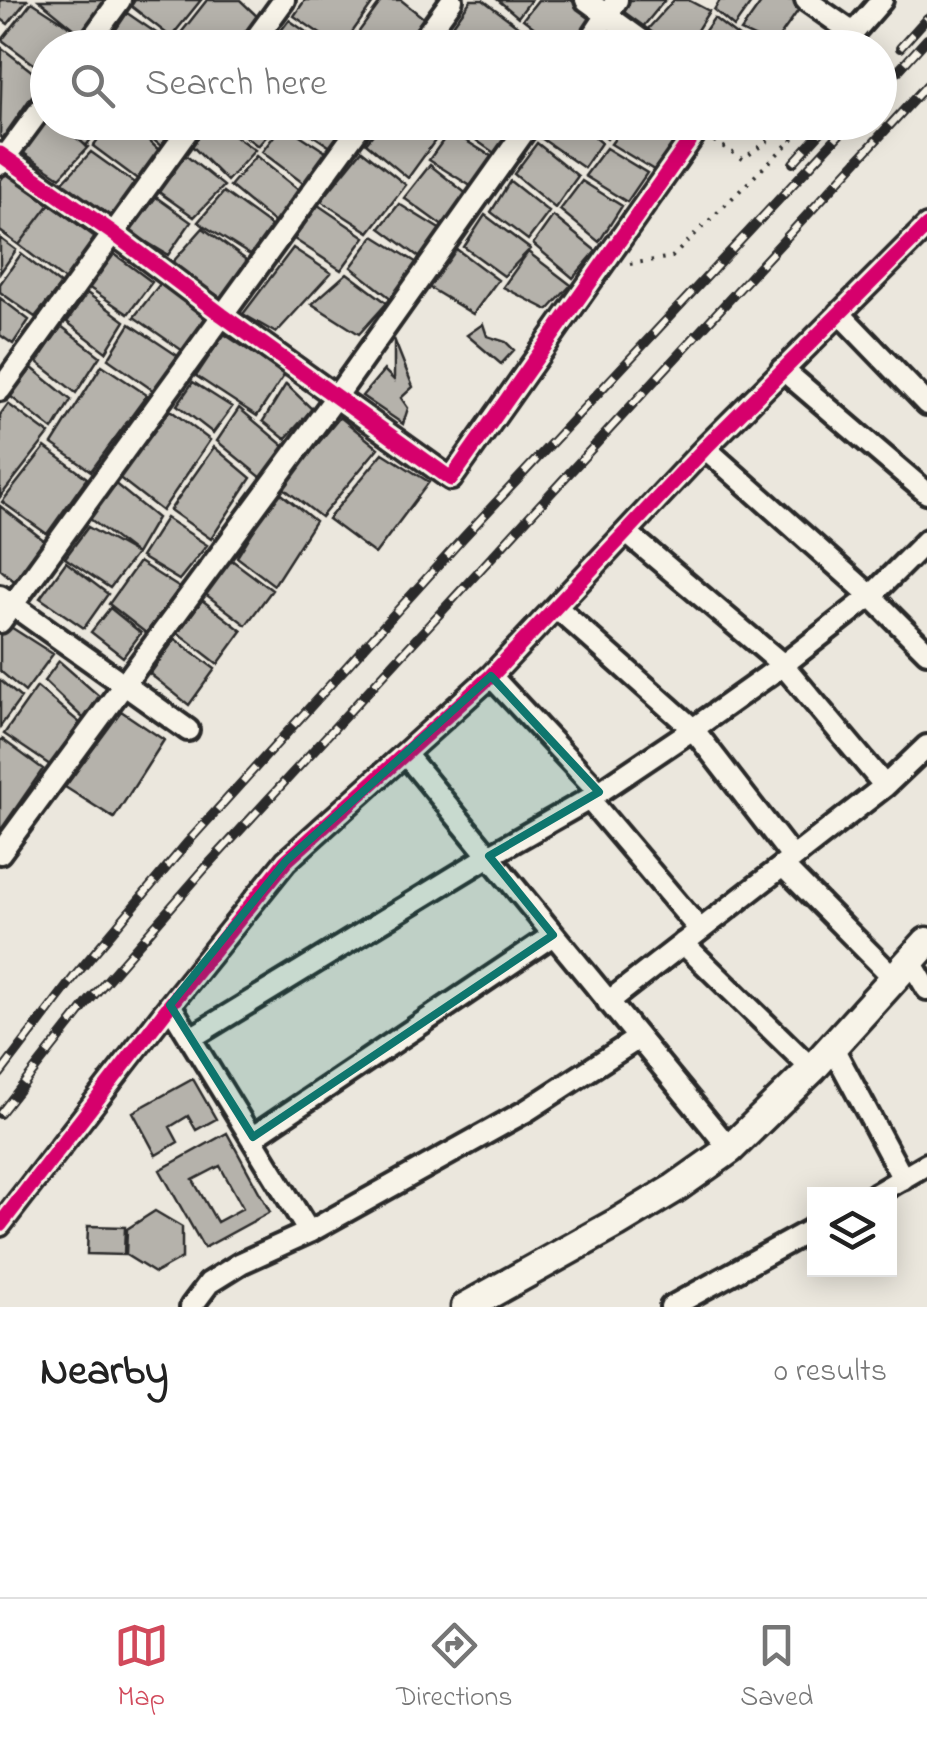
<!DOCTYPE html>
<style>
body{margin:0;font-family:"Indie Flower",sans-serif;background:#f6f6f6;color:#222}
.controls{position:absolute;right:30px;bottom:30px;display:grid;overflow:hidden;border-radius:0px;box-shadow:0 5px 25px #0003}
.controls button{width:90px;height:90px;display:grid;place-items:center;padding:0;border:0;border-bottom:2px solid #e0e0e0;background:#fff;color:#222;font:50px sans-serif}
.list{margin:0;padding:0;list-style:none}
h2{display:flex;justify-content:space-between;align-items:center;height:130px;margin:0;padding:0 40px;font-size:42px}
h2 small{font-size:32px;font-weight:400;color:#767676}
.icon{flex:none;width:55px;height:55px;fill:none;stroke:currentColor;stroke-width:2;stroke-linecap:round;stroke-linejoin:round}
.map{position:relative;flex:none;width:927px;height:1307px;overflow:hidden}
.search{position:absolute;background:#fff;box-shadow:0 5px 25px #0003;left:30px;right:30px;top:30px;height:110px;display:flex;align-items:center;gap:25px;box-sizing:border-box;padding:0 35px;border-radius:55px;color:#767676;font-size:38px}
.sheet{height:290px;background:#fff}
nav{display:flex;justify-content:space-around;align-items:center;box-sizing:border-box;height:140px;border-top:2px solid #e0e0e0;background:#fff;font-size:28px;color:#767676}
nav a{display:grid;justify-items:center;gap:5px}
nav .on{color:#d1495b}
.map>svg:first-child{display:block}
.building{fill:#b5b2ab;stroke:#2b2b2b;stroke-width:2.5;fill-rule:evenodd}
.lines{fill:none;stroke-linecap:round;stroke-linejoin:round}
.street-casing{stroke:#2b2b2b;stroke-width:28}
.secondary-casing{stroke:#2b2b2b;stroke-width:35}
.path{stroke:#2b2b2b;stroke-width:4;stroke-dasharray:2.5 8;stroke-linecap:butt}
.street{stroke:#f7f3e8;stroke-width:20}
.secondary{stroke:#f7f3e8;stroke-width:28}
.rail-casing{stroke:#2b2b2b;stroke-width:10}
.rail{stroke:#f7f3e8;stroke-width:6;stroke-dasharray:19;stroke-linecap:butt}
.cycleway-casing{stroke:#f7f3e8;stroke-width:21}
.cycleway{stroke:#d6006c;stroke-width:15}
.marked{fill:#0f766e;fill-opacity:0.2;stroke:#0f766e;stroke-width:8;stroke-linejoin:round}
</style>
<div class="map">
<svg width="927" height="1307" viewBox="0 0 927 1307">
<rect width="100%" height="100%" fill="#ebe7dd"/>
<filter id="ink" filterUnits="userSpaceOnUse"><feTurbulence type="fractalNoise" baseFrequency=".01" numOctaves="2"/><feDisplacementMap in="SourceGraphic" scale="20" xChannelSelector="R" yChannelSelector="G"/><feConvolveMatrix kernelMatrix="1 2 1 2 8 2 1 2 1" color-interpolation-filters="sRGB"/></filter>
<g filter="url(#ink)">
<path class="building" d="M0 0H27L8 24 0 18Z
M39 0H107L81 34Z
M135 0H201L171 37 131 6Z
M207 0H240L260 19 239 48H178L173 43Z
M305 0H375L341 48 294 16Z
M382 0H401L426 20 408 48H347Z
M471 0H483L519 27 504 48H479L451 28Z
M498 0H531L518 17Z
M538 0H571L593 17 572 48H561L523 19Z
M625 0H665L642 28 618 10Z
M674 0H688L709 11 686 48H672L647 30Z
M720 0H753L734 27 714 10Z
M763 0H796L802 5 773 46 741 31Z
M32 2 80 33 68 48H48L47 74 2 40Z
M127 13 165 39 159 48 104 47Z
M714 18 753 48H693Z
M289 20 329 48H268Z
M527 28 552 48H512Z
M2 48 43 80 2 139 0 137Z
M48 118V122H56L88 147 60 177 22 152Z
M61 122H103L86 146Z
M111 122H129L162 153 140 181 93 146Z
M131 122H186L166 150Z
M206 122H215L255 150 227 181 192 146Z
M226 122H279L258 146Z
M293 122H355L335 150Z
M383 122H430L442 131 408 178 366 143Z
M450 122H515L520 126 500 157Z
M548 122H576L601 143 584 168 538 136Z
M586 122H620L607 139Z
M627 122H653L676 140 654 170 611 144Z
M283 124 332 156 307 186 262 152Z
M450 131 494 158 474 188 429 160Z
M537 143 578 176 555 208 514 174Z
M606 148 647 173 627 202 585 176Z
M362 150 406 185 369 232 321 201Z
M91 152 140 187 112 220 62 183Z
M184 154 224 186 194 217 156 190Z
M256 156 301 192 276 224 230 186Z
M430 165 468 195 444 227 404 198Z
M6 173 50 204 19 245 0 231V181Z
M510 181 549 212 528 240 491 212Z
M582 181 622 206 599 242 560 210Z
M224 192 275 229 252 256 198 222Z
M156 197 191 222 168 255 130 232Z
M50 204 95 237 66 281 19 245Z
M399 204 441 230 423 260 380 228Z
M318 205 365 237 341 270 294 239Z
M485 215 530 249 504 276 464 247Z
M553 216 596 251 573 278 533 244Z
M203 228 249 262 221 298 171 264Z
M374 236 419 264 393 300 351 267Z
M0 238 16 250 0 273Z
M293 248 331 273 276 333 243 314Z
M455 248 498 280 473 314 425 285Z
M528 252 571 285 548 310 503 287Z
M113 253 152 282 128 314 88 287Z
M21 254 61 285 35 317 0 292V284Z
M347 273 387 303 359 334 312 304Z
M160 284 209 319 186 353 134 317Z
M87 293 125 321 106 352 67 322Z
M0 298 29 320 13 344 0 335Z
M130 324 178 356 154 391 108 359Z
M483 324 487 336 506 342 514 350 501 364 467 335Z
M61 326 100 356 76 393 37 362Z
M224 334 285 374 257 416 196 376Z
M394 339 413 387 401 398 408 408 403 424 362 396 384 370 394 380Z
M102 365 147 395 91 471 52 444Z
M32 368 71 400 53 430 10 396Z
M193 382 232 407 213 433 177 405Z
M286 384 312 409 285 439 263 421Z
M8 404 49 434 0 497V415Z
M239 408 286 448 263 479 217 441Z
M170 410 210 440 162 511 117 476Z
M340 417 378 448 321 517 282 487Z
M45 447 87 478 47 534 2 502Z
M214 447 251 478 211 539 170 510Z
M383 453 429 482 375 554 328 519Z
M113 482 157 518 136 554 90 519Z
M278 491 315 521 274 585 237 557Z
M0 506 45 541 14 581 0 569Z
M166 518 207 545 179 580 141 557Z
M88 527 136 554 110 588 65 558Z
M229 558 272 590 246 625 204 593Z
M66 562 108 594 84 628 40 598Z
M139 562 180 588 146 633 109 604Z
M202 600 242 631 218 664 178 633Z
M110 608 141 633 123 657 91 632Z
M6 624 53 654 25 692 0 671V633Z
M175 639 215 669 189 705 150 674Z
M59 661 99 696 84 719 44 681Z
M0 680 21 698 0 727Z
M37 687 80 723 50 765 4 734Z
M121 711 164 740 114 818 65 787Z
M2 739 43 769 0 831V741Z
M193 1079 216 1119 196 1130 188 1116 170 1127 178 1142 156 1155 133 1112Z
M227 1133 270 1212 204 1248 160 1170ZM220 1166 243 1208 217 1222 193 1180Z
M155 1211 182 1227V1258L155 1273 126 1255 127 1229Z
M88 1226 125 1227 124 1255 87 1254Z"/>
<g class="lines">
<defs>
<path id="street" d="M586 0 652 48
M806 0 853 33
M85 48 120 0
M249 48 284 0
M417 48 452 0
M585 48 617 0
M840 48 882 0
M0 154 113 233 222 315 451 479 703 122
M0 164 48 99
M839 313 927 404
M782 369 927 493
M0 390 194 122
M705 448 871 596 927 652
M627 533 783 665 885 786
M0 596 188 730
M556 607 693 729 793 858
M0 622 363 122
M491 676 599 792
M406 755 730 1149
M589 799 700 930
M0 853 336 397 531 122
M783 866 894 978
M683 943 812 1069
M910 960 927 989
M608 1002 885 786 927 746
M170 1005 309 1232
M191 1038 489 856 589 799 693 729 783 665 871 596 927 540
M832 1046 903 1179
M253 1137 553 935
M876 1194 927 1164
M0 1225 170 1005 286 861 491 676 705 448 927 226
M191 1307 209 1283 241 1263 309 1232 526 1111 637 1039
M671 1307 814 1228"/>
<path id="secondary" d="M466 1307 617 1223 675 1188 730 1149 812 1069 927 942"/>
</defs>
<use href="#street" class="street-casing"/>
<use href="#secondary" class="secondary-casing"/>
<path class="path" d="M781 131 788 122
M714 141 743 159 781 131 792 140
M630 264 672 257 810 122"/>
<use href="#street" class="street"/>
<use href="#secondary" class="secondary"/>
<defs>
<path id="rail" d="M900 48 927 18
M880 91 927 39
M793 163 830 122
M0 1074 74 977 188 842 463 538 851 122
M0 1114 89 1001 207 866 927 85"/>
</defs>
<use href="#rail" class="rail-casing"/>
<use href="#rail" class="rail"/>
<defs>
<path id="cycleway" d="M0 154 113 233 222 315 451 479 703 122
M0 1225 170 1005 286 861 491 676 705 448 927 226"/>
</defs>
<use href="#cycleway" class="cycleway-casing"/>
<use href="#cycleway" class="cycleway"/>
</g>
</g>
<path class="marked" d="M491 676 599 792 489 856 553 935 253 1137 170 1005 286 861Z"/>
</svg>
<div class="controls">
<button><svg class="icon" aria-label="layers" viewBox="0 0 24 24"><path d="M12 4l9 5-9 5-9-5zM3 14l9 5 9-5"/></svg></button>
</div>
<div class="search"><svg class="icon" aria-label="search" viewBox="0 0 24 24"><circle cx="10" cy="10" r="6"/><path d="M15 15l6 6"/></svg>Search here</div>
</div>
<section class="sheet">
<h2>Nearby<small>0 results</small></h2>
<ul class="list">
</ul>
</section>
<nav>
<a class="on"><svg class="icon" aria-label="map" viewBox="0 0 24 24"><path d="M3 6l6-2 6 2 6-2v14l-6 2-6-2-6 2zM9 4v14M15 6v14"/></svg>Map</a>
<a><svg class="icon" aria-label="directions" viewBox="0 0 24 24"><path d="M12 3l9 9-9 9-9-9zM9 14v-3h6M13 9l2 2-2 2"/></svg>Directions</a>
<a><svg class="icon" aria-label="saved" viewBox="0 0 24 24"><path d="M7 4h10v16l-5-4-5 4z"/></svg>Saved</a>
</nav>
